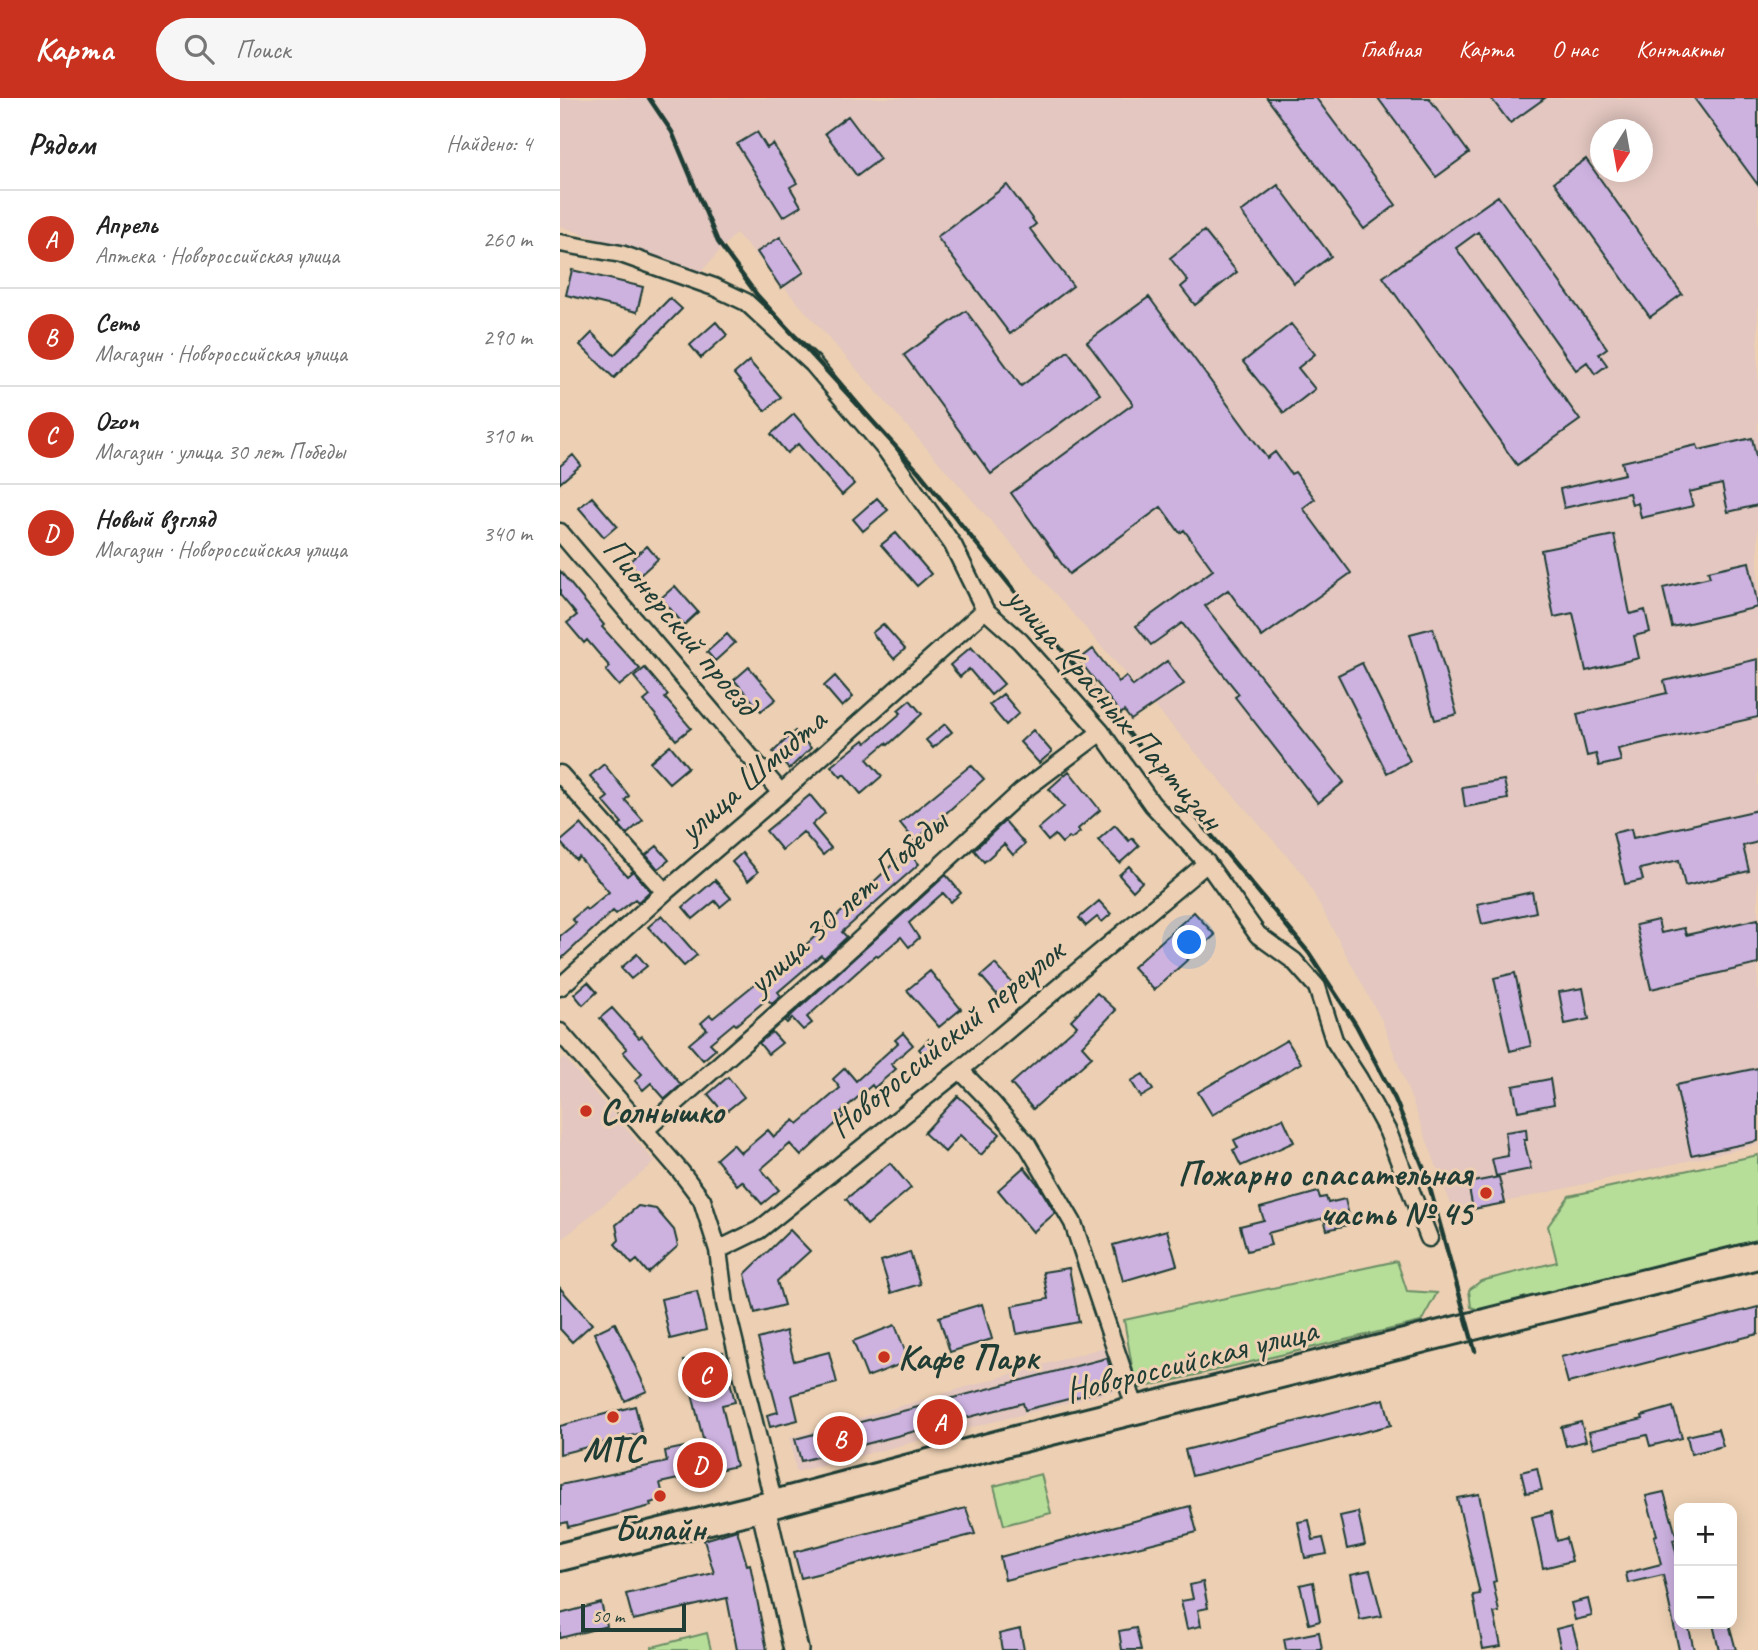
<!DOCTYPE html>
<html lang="ru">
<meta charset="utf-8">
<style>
body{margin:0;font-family:Caveat,sans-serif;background:#f6f6f6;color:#222}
.controls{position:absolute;right:21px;bottom:21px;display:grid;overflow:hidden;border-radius:14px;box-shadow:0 4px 18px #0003}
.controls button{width:63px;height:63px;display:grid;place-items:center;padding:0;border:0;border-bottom:2px solid #e0e0e0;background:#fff;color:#222;font:35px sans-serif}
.compass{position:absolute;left:1030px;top:21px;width:63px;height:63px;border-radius:50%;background:#fff;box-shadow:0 4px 18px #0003;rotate:191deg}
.scale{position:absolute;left:21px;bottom:18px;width:105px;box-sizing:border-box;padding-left:7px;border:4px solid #1f3d34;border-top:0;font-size:19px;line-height:24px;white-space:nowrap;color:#1f3d34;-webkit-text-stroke:5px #edd0b3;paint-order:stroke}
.you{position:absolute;left:630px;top:845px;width:24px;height:24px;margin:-18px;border:5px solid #fff;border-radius:50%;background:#1a73e8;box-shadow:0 0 0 10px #1a73e833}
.badge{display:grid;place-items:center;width:46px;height:46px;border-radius:50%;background:#c8321e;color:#fff;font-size:23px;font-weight:700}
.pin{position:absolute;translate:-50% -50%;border:4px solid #fff;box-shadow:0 2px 7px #0006}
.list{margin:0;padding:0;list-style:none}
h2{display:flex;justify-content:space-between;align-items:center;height:91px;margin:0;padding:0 28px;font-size:30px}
h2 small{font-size:23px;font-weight:400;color:#767676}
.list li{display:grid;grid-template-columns:46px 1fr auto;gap:21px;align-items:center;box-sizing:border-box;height:98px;padding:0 28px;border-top:2px solid #e0e0e0}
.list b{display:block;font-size:26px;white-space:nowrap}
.list p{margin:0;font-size:23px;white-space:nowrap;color:#767676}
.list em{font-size:23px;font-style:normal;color:#767676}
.icon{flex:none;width:38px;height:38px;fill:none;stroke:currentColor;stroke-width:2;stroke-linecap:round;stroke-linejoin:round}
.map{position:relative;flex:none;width:1198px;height:1552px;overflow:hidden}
header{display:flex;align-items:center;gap:42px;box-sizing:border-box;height:98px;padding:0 35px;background:#c8321e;color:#fff}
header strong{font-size:33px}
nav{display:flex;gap:38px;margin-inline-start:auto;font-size:24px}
.search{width:490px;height:63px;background:#f6f6f6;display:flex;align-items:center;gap:18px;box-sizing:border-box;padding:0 24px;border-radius:38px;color:#767676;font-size:26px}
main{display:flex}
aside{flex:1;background:#fff}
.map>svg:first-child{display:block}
.built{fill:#e3c7c0;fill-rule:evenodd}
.green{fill:#b7de99;stroke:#6b8e66;stroke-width:2}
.building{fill:#cdb2e0;stroke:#1f3d34;stroke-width:2}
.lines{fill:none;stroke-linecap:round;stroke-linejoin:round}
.street-casing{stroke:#1f3d34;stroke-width:21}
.secondary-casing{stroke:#1f3d34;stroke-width:28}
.primary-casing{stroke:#1f3d34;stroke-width:32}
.street{stroke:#edd0b3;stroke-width:16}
.secondary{stroke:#edd0b3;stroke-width:23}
.primary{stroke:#edd0b3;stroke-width:26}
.rail{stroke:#1f3d34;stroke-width:4.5}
.poi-dot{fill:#c8321e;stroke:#edd0b3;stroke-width:2.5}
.labels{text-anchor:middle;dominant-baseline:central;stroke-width:6;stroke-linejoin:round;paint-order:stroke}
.street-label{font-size:35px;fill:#1f3d34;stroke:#edd0b3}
.poi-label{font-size:35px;font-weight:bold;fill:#1f3d34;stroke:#edd0b3;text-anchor:start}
</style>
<header>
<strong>Карта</strong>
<div class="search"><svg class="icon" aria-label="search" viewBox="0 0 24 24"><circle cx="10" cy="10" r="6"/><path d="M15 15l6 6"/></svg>Поиск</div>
<nav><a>Главная</a><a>Карта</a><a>О нас</a><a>Контакты</a></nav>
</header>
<main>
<aside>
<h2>Рядом<small>Найдено: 4</small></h2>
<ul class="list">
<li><span class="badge">A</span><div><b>Апрель</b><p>Аптека · Новороссийская улица</p></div><em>260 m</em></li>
<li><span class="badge">B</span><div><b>Сеть</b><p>Магазин · Новороссийская улица</p></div><em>290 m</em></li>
<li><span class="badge">C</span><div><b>Ozon</b><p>Магазин · улица 30 лет Победы</p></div><em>310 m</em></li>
<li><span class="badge">D</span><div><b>Новый взгляд</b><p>Магазин · Новороссийская улица</p></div><em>340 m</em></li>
</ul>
</aside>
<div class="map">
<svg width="1198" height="1552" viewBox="0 0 1198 1552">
<rect width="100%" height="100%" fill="#edd0b3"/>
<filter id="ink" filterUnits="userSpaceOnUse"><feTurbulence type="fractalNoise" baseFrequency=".0143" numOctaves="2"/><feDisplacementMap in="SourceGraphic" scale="14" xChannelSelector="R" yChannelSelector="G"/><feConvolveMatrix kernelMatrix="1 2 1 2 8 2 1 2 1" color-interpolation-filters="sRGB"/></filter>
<g filter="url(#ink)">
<path class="built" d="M0 0H1198V1047L927 1108 893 1112 822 923 743 776 176 135 138 177 0 128ZM1040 32H1082V74H1040Z
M4 959 95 1064 0 1143V963Z
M548 1248 559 1292 236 1374 230 1340Z"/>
<path class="green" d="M1198 1057V1147L928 1215 911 1209 909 1192 921 1183 997 1164 988 1128 1009 1098Z
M837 1163 847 1193 877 1195 861 1224 576 1291 564 1222Z
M481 1376 491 1415 444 1427 434 1388Z
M147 1535 151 1552H92V1549Z"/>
<path class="building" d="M707 0H756L836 107 804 131Z
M818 0H869L909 55 876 79Z
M931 0H985L950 25Z
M1134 0H1198V87Z
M288 18 320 61 297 78 265 35Z
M197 34 207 50 213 46 237 85 230 89 241 108 223 119 177 46Z
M1026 61 1122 196 1090 219 994 84Z
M447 87 476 126 470 131 513 188 450 236 377 139Z
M718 87 771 158 734 185 681 114Z
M938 98 1047 250 1039 256 1047 267 1035 276 1027 264 1016 272 918 134 896 150 1020 322 957 367 823 179Z
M644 133 677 174 635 207 621 189 628 183 610 160Z
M220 139 244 174 221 190 197 154Z
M12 172 83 189 77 214 6 197Z
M589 199 707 360 715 354 731 376 735 374 755 401 743 410 791 475 702 539 668 492 645 508 784 684 758 705 675 599 679 596 622 525 591 547 576 528 653 472 624 432 620 435 601 409 509 476 451 395 573 306 527 244Z
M110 200 122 211 54 280 20 247 32 235 54 257Z
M406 213 461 288 508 253 540 296 431 376 344 257Z
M156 224 167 237 141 260 130 247Z
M731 226 755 256 738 270 755 291 724 315 683 264Z
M189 263 221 299 205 313 174 276Z
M234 316 294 386 282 397 238 346 227 355 211 336Z
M1192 340 1198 368V407L1168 414 1162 386 1129 394 1133 408 1081 420 1078 405 1072 407 1069 395 1004 410 1000 391 1065 376 1062 364 1137 347 1139 352Z
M13 357 21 367 0 385V368Z
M32 399 57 428 44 439 19 410Z
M317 400 328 412 303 433 293 421Z
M336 435 371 476 357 488 321 447Z
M1054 437 1070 516 1085 512 1090 534 1074 538 1079 560 1026 573 1013 515 994 519 981 452Z
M87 448 98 461 80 477 69 464Z
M1189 464 1198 509 1112 529 1103 490 1150 479 1148 473Z
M0 473 44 527 42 529 80 571 59 588 46 573 50 569 27 542 24 545 7 525 17 517 0 497Z
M115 488 138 514 124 527 101 500Z
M323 526 345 551 334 561 312 535Z
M873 530 897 616 875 622 850 536Z
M167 536 175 545 155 563 147 554Z
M411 549 444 586 431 597 409 571 400 579 390 567Z
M533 551 559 584 566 578 573 588 607 563 624 586 571 622 564 613 561 616 519 562Z
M1198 561V619L1058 651 1061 663 1039 668 1036 656 1027 658 1017 616 1107 595 1104 583Z
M802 565 850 663 827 675 778 577Z
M189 569 216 601 201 613 174 582Z
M85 570 108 597 105 600 131 630 116 642 84 603 90 598 74 579Z
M275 578 293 599 282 609 264 588Z
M443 596 459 615 446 627 429 607Z
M350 602 362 616 328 647 326 645 307 661 322 678 301 696 284 676 281 679 271 668 304 642 306 645 341 615 338 612Z
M385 626 392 634 373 650 366 642Z
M473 632 492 654 479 665 460 644Z
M235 633 251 650 229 671 213 654Z
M110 647 128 669 109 685 90 664Z
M44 666 69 698 65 702 83 722 67 736 59 727 62 725 43 703 48 699 30 678Z
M411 667 424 681 355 743 340 725Z
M509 673 540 712 518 731 520 734 511 741 509 739 502 745 495 737 488 743 478 731 504 709 489 691Z
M944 682 948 701 905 709 902 689Z
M250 697 265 715 252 727 271 750 263 757 243 734 222 752 206 733Z
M1198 712V744L1183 748 1189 773 1125 788 1119 762 1080 771 1083 782 1065 786 1053 735 1071 731 1073 740Z
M445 723 465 746 453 757 444 746 424 764 414 752Z
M21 726 67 778 73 773 90 793 78 804 75 801 56 816 53 813 0 862V838L16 825 12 821 25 810 27 812 49 794 19 759 16 762 0 744Z
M555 727 569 743 572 740 579 748 560 765 538 742Z
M97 748 109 762 98 771 86 757Z
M347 753 359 766 282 834 287 839 273 852 264 860 261 857 218 894 221 898 212 906 207 901 176 927 174 925 150 945 156 951 143 962 129 946 147 931 141 925 150 917 153 920 217 868 219 869 236 856Z
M182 755 198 774 188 783 172 764Z
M569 768 582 784 573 793 559 777Z
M386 777 401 795 391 804 383 795 349 825 359 840 349 849 341 839 318 859 316 857 247 919 252 925 243 932 232 920 227 925 225 923Z
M155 782 171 800 160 809 155 803 133 821 123 809Z
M972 794 976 814 922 826 917 806Z
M539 803 551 816 542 824 537 819 526 828 519 820Z
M634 814 655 837 594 892 573 869Z
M102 817 137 857 124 868 88 829Z
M1198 821V866L1091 891 1076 827 1098 822 1101 835 1124 830 1126 837Z
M77 856 87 868 71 881 61 870Z
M435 866 454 887 439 899 421 878Z
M370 873 401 911 379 929 347 892Z
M955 875 971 948 950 953 934 880Z
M28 884 37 894 23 907 14 896Z
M1023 890 1029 921 1005 926 999 894Z
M537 895 556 912 522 948 532 959 473 1011 451 986 517 928 511 922Z
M52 910 79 940 82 938 121 987 105 1001 91 985 83 992 75 983 82 976 63 954 67 951 40 920Z
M212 934 222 945 208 956 199 945Z
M343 935 353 947 331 966 336 971 314 990 312 987 281 1014 284 1018 241 1058 230 1046 201 1071 219 1092 202 1106 182 1083 177 1087 156 1061 173 1046 181 1055 208 1032 214 1039 234 1022 238 1026 280 990 273 981 285 970 296 983 338 945 335 942Z
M369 941 381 954 370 964 359 951Z
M727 942 741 965 652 1017 638 994Z
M1198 970V1043L1131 1057 1116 987Z
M583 976 593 992 581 999 571 983Z
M168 979 184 999 164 1015 148 996Z
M990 981 994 1006 958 1013 953 988Z
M398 998 440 1036 421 1057 400 1037 385 1054 364 1035Z
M723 1020 734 1044 681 1068 673 1052 678 1050 674 1042Z
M966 1031 967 1042H964L971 1071 936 1078 932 1061 948 1058 945 1034Z
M330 1065 351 1090 307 1127 286 1101Z
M464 1069 477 1085 495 1115 473 1134 438 1092Z
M939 1079 945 1105 913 1111 908 1085Z
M758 1094 760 1100 766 1099 768 1105 785 1101 791 1126 767 1132 764 1120 708 1135 711 1147 687 1153 680 1128 704 1122 700 1110Z
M78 1108 96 1111 114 1132 118 1148 88 1175 77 1162 72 1166 55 1146 59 1142 56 1127Z
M230 1132 250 1153 217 1183 224 1207 195 1215 185 1176Z
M607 1132 617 1167 563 1183 553 1147Z
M350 1154 360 1186 331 1195 321 1163Z
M509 1170 519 1224 457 1236 452 1208 488 1201 483 1174Z
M0 1190 32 1226 12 1244 0 1231Z
M137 1193 146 1232 110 1241 101 1201Z
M422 1206 432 1241 390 1254 379 1219Z
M1198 1209V1236L1008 1285 1001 1259Z
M55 1225 87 1293 65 1303 34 1235Z
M335 1227 349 1263 307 1279 293 1243Z
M226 1233 234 1263 269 1254 277 1285 232 1297 238 1322 210 1329 207 1317 218 1314 198 1241Z
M163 1254 175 1304 162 1307 176 1368 100 1385 104 1401 90 1405 91 1408 8 1429 7 1424 0 1426V1387L107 1364 105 1353 144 1345 124 1263Z
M547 1260 556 1289 465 1312 463 1305 241 1363 235 1341Z
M824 1301 831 1327 632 1378 625 1352Z
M75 1308 82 1335 0 1356V1328Z
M1113 1309 1122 1340 1090 1348 1087 1337 1033 1350 1029 1334 1083 1321 1082 1318Z
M1021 1324 1026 1343 1006 1348 1001 1329Z
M1158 1331 1163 1348 1131 1356 1127 1338Z
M977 1370 982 1392 966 1395 961 1374Z
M1104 1394 1117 1441 1113 1442 1119 1466V1526H1128L1134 1552H1119L1103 1477 1068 1485 1066 1475 1101 1466 1094 1438 1097 1437 1086 1398Z
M919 1396 936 1483 933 1484 939 1514 934 1515 941 1548 923 1551 913 1497 920 1496 897 1400Z
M630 1408 637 1434 445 1482 440 1459Z
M406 1410 415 1436 241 1480 234 1454Z
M798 1414 805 1447 787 1451 780 1418Z
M991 1414 997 1443 1006 1440 1012 1463 983 1470 972 1419Z
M749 1422 753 1442 763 1440 767 1456 745 1460 738 1424Z
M177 1432 187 1467 190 1466 207 1552H177L167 1500 73 1522 66 1496 154 1475 144 1442Z
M810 1472 822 1518 800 1522 791 1476Z
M643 1484 648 1510 638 1512 641 1528 627 1531 621 1503 633 1501 630 1487Z
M753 1484 760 1523 749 1526 740 1487Z
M1028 1501 1032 1518 1015 1522 1011 1505Z
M41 1505 47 1528 0 1540V1516Z
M1153 1526H1169L1176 1552H1159Z
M1012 1527 1019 1552H1001L996 1531Z
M576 1530 581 1552H562L559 1533Z
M460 1531 464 1552H442L439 1536Z
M759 1534 762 1552H726L724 1541Z"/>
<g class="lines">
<defs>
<path id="street" d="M0 145 61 156 154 189 186 204 253 266 326 352 393 447 425 512 460 543 541 634 592 706 647 765 698 837 734 863 757 889 774 942 799 981 828 1034 869 1140
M0 434 221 695
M0 676 105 794
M0 889 105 794 221 695 425 512
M0 934 121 1074 142 1102 158 1152 165 1206 214 1406
M400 972 432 1005 467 1046 513 1125 576 1312
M85 1032 280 860 461 694 541 634
M158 1152 199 1132 400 972 647 765"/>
<path id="secondary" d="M203 1409 236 1552"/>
<path id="primary" d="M0 1459 214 1406 459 1341 1198 1157"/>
</defs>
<use href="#street" class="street-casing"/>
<use href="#secondary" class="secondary-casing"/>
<use href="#primary" class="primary-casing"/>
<use href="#street" class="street"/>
<use href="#secondary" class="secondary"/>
<use href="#primary" class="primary"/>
<path class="rail" d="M89 0 112 34 158 144 197 197 359 374 628 709 749 855 796 927 835 1001 866 1076 915 1253"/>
</g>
</g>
<g class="poi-dot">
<circle cx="26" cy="1013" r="7"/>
<circle cx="926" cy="1095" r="7"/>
<circle cx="324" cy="1259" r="7"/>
<circle cx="53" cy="1319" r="7"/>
<circle cx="100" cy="1398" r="7"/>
</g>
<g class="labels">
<g class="street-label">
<text transform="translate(121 528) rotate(50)">Пионерский проезд</text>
<text transform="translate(555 610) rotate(49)">улица Красных Партизан</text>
<text transform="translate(192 677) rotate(-41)">улица Шмидта</text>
<text transform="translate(287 804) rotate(-42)">улица 30 лет Победы</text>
<text transform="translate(386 940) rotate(-39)">Новороссийский переулок</text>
<text transform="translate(631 1262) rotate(-14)">Новороссийская улица</text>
</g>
<g class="poi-label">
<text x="40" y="1013">Солнышко</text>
<text x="912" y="1075" text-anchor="end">Пожарно спасательная<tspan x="912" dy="40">часть № 45</tspan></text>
<text x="338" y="1259">Кафе Парк</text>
<text x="53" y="1351" text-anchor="middle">МТС</text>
<text x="100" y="1430" text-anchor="middle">Билайн</text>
</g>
</g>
</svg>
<div class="controls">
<button>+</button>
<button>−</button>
</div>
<svg class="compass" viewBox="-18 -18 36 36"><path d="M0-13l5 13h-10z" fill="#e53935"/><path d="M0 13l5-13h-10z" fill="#767676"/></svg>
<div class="scale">50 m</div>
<div class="you"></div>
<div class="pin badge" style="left:380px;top:1324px">A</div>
<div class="pin badge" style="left:280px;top:1341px">B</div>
<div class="pin badge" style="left:145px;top:1277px">C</div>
<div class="pin badge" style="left:140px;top:1367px">D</div>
</div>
</main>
